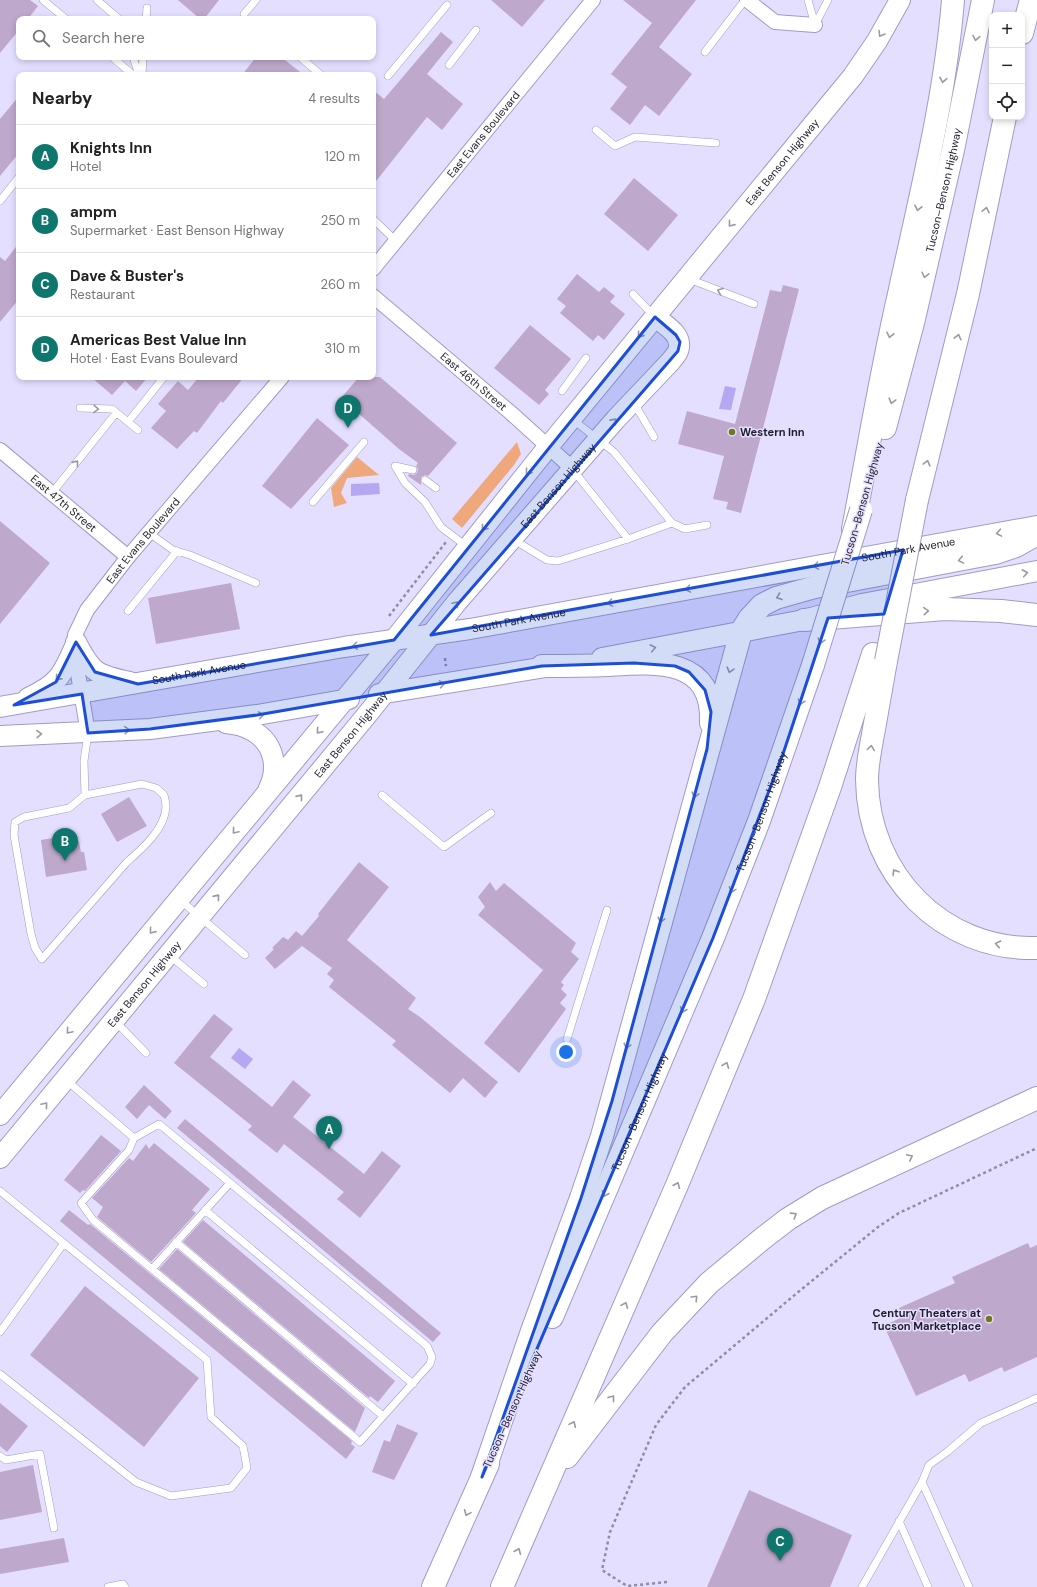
<!DOCTYPE html>
<meta charset="utf-8">
<style>
body{margin:0;font-family:"DM Sans",sans-serif;background:#f6f6f6;color:#222}
.controls{position:absolute;right:12px;top:12px;display:grid;overflow:hidden;border-radius:8px;box-shadow:0 2px 6px #0003}
.controls button{width:36px;height:36px;display:grid;place-items:center;padding:0;border:0;border-bottom:1px solid #e0e0e0;background:#fff;color:#222;font:20px sans-serif}
.you{position:absolute;left:566px;top:1052px;width:14px;height:14px;margin:-10px;border:3px solid #fff;border-radius:50%;background:#1a73e8;box-shadow:0 0 0 6px #1a73e833}
.badge{display:grid;place-items:center;width:26px;height:26px;border-radius:50%;background:#0f766e;color:#fff;font-size:13px;font-weight:700}
.pin{position:absolute;translate:-50% -33px;filter:drop-shadow(0 1px 2px #0008)}
.pin::after{content:'';position:absolute;top:21px;width:14px;height:12px;background:inherit;clip-path:polygon(0 0,100% 0,50% 100%)}
.list{margin:0;padding:0;list-style:none}
h2{display:flex;justify-content:space-between;align-items:center;height:52px;margin:0;padding:0 16px;font-size:17px}
h2 small{font-size:13px;font-weight:400;color:#767676}
.list li{display:grid;grid-template-columns:26px 1fr auto;gap:12px;align-items:center;box-sizing:border-box;height:64px;padding:0 16px;border-top:1px solid #e0e0e0}
.list b{display:block;font-size:15px;white-space:nowrap}
.list p{margin:0;font-size:13px;white-space:nowrap;color:#767676}
.list em{font-size:13px;font-style:normal;color:#767676}
.icon{flex:none;width:22px;height:22px;fill:none;stroke:currentColor;stroke-width:2;stroke-linecap:round;stroke-linejoin:round}
.map{position:relative;flex:none;width:1037px;height:1587px;overflow:hidden}
.search{position:absolute;background:#fff;box-shadow:0 2px 6px #0003;left:16px;top:16px;width:360px;height:44px;display:flex;align-items:center;gap:10px;box-sizing:border-box;padding:0 14px;border-radius:8px;color:#767676;font-size:15px}
.panel{position:absolute;background:#fff;box-shadow:0 2px 6px #0003;left:16px;top:72px;width:360px;height:308px;border-radius:8px}
.map>svg:first-child{display:block}
.green{fill:#eea87b}
.water{fill:#b6a7f3}
.building{fill:#bea8cb}
.lines{fill:none;stroke-linecap:round;stroke-linejoin:round}
.lane-casing{stroke:#a29bc1;stroke-width:8}
.street-casing{stroke:#a29bc1;stroke-width:16}
.secondary-casing{stroke:#a29bc1;stroke-width:22}
.highway-casing{stroke:#a29bc1;stroke-width:24}
.path{stroke:#908ca4;stroke-width:2.5;stroke-dasharray:3 3;stroke-linecap:butt}
.lane{stroke:#fff;stroke-width:7}
.street{stroke:#fff;stroke-width:14}
.secondary{stroke:#fff;stroke-width:20}
.highway{stroke:#fff;stroke-width:22}
.highway-bridge-casing{stroke:#a29bc1;stroke-width:24;stroke-linecap:butt}
.highway-bridge{stroke:#fff;stroke-width:22}
.oneway{stroke:#9b99a0}
.marked{fill:#1d4ed8;fill-opacity:0.2;stroke:#1d4ed8;stroke-width:3;stroke-linejoin:round}
.poi-dot{fill:#71761f;stroke:#e4dfff;stroke-width:1.5}
.labels{text-anchor:middle;dominant-baseline:central;stroke-width:3;stroke-linejoin:round;paint-order:stroke}
.street-label{font-size:11px;fill:#201d2b;stroke:#e4dfff}
.poi-label{font-size:11px;font-weight:bold;fill:#201d2b;stroke:#e4dfff;text-anchor:start}
</style>
<div class="map">
<svg width="1037" height="1587" viewBox="0 0 1037 1587">
<rect width="100%" height="100%" fill="#e4dfff"/>
<path class="green" d="M517 442 521 454 514 465 462 528 452 519Z
M357 457 379 475 347 478 341 493 347 503 334 507 331 488Z"/>
<path class="water" d="M725 386 736 388 731 410 719 409Z
M379 483 380 494 351 496V484Z
M239 1048 253 1059 245 1069 231 1058Z"/>
<path class="building" d="M0 0H30L38 6 28 19H19V30L0 53Z
M178 0H219L204 19H200Z
M491 0H545L522 27Z
M623 0H696L659 47 692 74 659 116 645 105 630 125 610 109 627 87 611 74 652 23Z
M441 32 453 42 427 74 463 104 442 130 427 117 373 185V90L384 99Z
M256 57H281L304 75H242Z
M19 96V153L0 176V119Z
M634 178 678 215 648 251 604 214Z
M19 243V299L0 322V257L5 261Z
M577 274 599 292 604 287 615 296 610 302 625 314 604 340 598 335 593 341 560 313 566 306 557 299Z
M783 285 799 289 741 513 726 509 728 502 713 499 724 456 678 444 687 411 735 424 770 290 781 292Z
M530 325 571 359 545 390 549 394 539 405 494 368Z
M91 377H148L136 391 125 381 112 395Z
M199 377H244L223 403 221 401 197 433 194 431 177 449 151 428 166 411 158 404 178 381 188 390Z
M359 377H380L457 443 428 476 425 475 421 477V485L408 476 409 474 414 475 417 473 418 469 416 466 418 463 399 449 341 398Z
M317 418 349 445 291 509 262 486Z
M0 521 50 563 0 624Z
M231 583 240 629 156 644 148 598Z
M129 797 147 826 117 842 101 814Z
M71 835 79 842 81 852H84L87 870 46 877 41 840Z
M359 862 389 887 347 940 416 998 408 1009 420 1017 498 1082 485 1098 463 1078 450 1093 392 1045 396 1041 329 987 334 980 327 974 332 968 302 946 275 969 265 958 274 949 272 948 283 937 288 940 296 931 302 936 319 916 318 914Z
M490 882 496 891 504 883 576 943 571 952 579 959 561 982 564 985 561 989 567 995 560 1003 566 1009 519 1073 484 1043 543 970 478 915 485 907 478 897Z
M214 1014 233 1029 210 1057 272 1107 293 1080 311 1095 293 1117 364 1174 382 1151 401 1166 360 1218 337 1199 344 1192 284 1144 277 1153 248 1130 252 1126 174 1063Z
M144 1085 172 1111 165 1119 149 1105 137 1119 125 1107Z
M185 1119 441 1333 433 1342 177 1128Z
M101 1135 121 1151 85 1191 83 1190 80 1193 64 1180Z
M154 1143 210 1189 192 1210 196 1213 151 1262 97 1217 103 1207 92 1198 129 1158 133 1161 146 1144 149 1149Z
M69 1210 88 1225 90 1224 352 1441 351 1444 355 1447 346 1459 60 1221Z
M203 1220 395 1381 378 1402 370 1396 369 1398 183 1242Z
M1028 1243 1030 1248 1037 1245V1357L1004 1372 1002 1367 969 1382 965 1374 916 1396 884 1326 902 1317 899 1308 955 1283 952 1277Z
M177 1249 365 1408 355 1432 159 1269Z
M85 1286 199 1378 144 1447 30 1355Z
M0 1403 28 1426 7 1452 0 1446Z
M397 1424 418 1433 394 1480 372 1472 384 1440 390 1442Z
M33 1465 42 1512 0 1520V1472Z
M749 1490 852 1535 830 1587H707Z
M64 1538 69 1562 0 1574V1549Z"/>
<g class="lines">
<defs>
<path id="lane" d="M43 0 66 19
M97 0 119 19
M808 0 815 25
M244 14 256 0
M146 19 147 8
M815 25 828 0
M705 52 745 0
M112 57 133 75
M133 57 139 75
M300 57 321 75
M449 65 476 30
M142 75 143 57
M388 76 447 5
M596 130 615 146 635 137 716 143
M0 201 19 177
M373 219 396 241
M689 279 754 304
M633 294 653 315
M562 391 586 358
M634 403 654 437
M80 408 112 409 138 430
M572 419 614 452 672 523 685 529 707 525
M128 422 164 377
M413 470 395 466 405 483 425 502 441 527 466 546
M573 470 628 539
M425 480 436 488
M52 493 116 413
M313 502 364 442
M149 533 173 550 190 555 256 583
M514 540 547 560 558 561 628 539 672 523
M128 611 177 551
M142 784 156 788 164 795C165 799 166 803 166 807 165 829 142 849 127 862L42 959 35 948 31 934 14 835 15 822 24 817 69 808 85 795Z
M85 795 84 761 88 733
M382 795 444 847 491 813
M180 900 245 955
M169 955 204 984
M115 1021 146 1053
M567 1039 607 910
M66 1080 134 1138 129 1150 81 1203 93 1220 360 1442 430 1364 432 1357 427 1346 159 1124 134 1138
M0 1191 207 1360 211 1417 243 1446 247 1468 231 1488 171 1496 136 1482 0 1374
M205 1210 413 1384
M176 1242 383 1416
M152 1269 230 1183
M0 1332 64 1243
M0 1456 6 1460 40 1454 54 1528
M922 1482 969 1587
M899 1521 928 1587
M108 1587 123 1584 125 1587
M862 1587 922 1482 929 1465 947 1452 981 1423 1037 1398"/>
<g id="street">
<path d="M747 0 775 22 815 25"/>
<path id="s1" d="M373 269 593 0"/>
<path id="s2" d="M373 296 511 413 573 469"/>
<path id="s3" d="M0 450 128 557"/>
<path id="s4" d="M88 733 76 662 75 635 87 610 128 557 282 377"/>
</g>
<g id="secondary">
<path d="M76 642C92 673 96 675 130 682"/>
<path d="M602 658 804 620 862 604 1037 571"/>
<path d="M379 694 558 665"/>
<path d="M28 698C59 684 63 674 76 644"/>
<path id="s5" d="M0 707 344 647 470 629 1037 526"/>
<path d="M226 723C236 724 245 726 253 731 274 743 279 768 269 788"/>
<path d="M0 736 150 729 257 715 349 699"/>
<path id="s6" d="M0 1115 394 640 548 447 853 76 877 41 900 0"/>
<path id="s7" d="M0 1158 366 716 457 602 616 419 671 361C673 358 677 354 678 351 684 335 665 325 655 317"/>
</g>
<g id="highway">
<path d="M1022 33 1031 0"/>
<path id="s8" d="M885 428 913 323 953 150 983 0"/>
<path d="M917 500 968 294 1005 117"/>
<path d="M853 529C868 451 881 372 899 294 920 197 945 99 953 0"/>
<path d="M804 620 945 609 1001 611 1037 615"/>
<path d="M886 661C882 683 878 706 874 729 871 746 867 763 867 780 868 874 942 951 1037 948"/>
<path d="M542 666C563 666 585 666 607 665 653 662 714 656 711 723"/>
<path id="s9" d="M552 1317 713 938 759 821 813 665"/>
<path d="M567 1457 662 1333 709 1283 762 1239 788 1219 822 1198 1037 1098"/>
<path d="M482 1477 532 1331 581 1198 602 1136 741 632 749 619 762 605 776 598 815 587 995 553 1016 546 1037 534"/>
<path d="M433 1587 488 1464"/>
<path d="M502 1587 677 1185 754 999 830 787 873 654"/>
</g>
</defs>
<use href="#lane" class="lane-casing"/>
<use href="#street" class="street-casing"/>
<use href="#secondary" class="secondary-casing"/>
<use href="#highway" class="highway-casing"/>
<path class="path" d="M389 616 446 542
M445 658 446 666
M667 1582 627 1586 602 1570 610 1532 656 1425 685 1387 797 1293 878 1227 899 1213 1037 1148"/>
<use href="#lane" class="lane"/>
<use href="#street" class="street"/>
<use href="#secondary" class="secondary"/>
<use href="#highway" class="highway"/>
<defs>
<path id="highway-bridge" d="M886 661 917 500
M813 665 861 510"/>
</defs>
<use href="#highway-bridge" class="highway-bridge-casing"/>
<use href="#highway-bridge" class="highway-bridge"/>
</g>
<defs><path id="oneway-chevron" d="M-2-3.5L2.5 0L-2 3.5" fill="none" stroke-width="1.6" stroke-linecap="round" stroke-linejoin="round"/></defs>
<g class="oneway">
<use href="#oneway-chevron" transform="translate(881 34) rotate(121)"/>
<use href="#oneway-chevron" transform="translate(976 38) rotate(101)"/>
<use href="#oneway-chevron" transform="translate(943 80) rotate(100)"/>
<use href="#oneway-chevron" transform="translate(918 208) rotate(102)"/>
<use href="#oneway-chevron" transform="translate(986 210) rotate(-78)"/>
<use href="#oneway-chevron" transform="translate(731 224) rotate(129)"/>
<use href="#oneway-chevron" transform="translate(925 275) rotate(103)"/>
<use href="#oneway-chevron" transform="translate(720 291) rotate(-159)"/>
<use href="#oneway-chevron" transform="translate(640 335) rotate(129)"/>
<use href="#oneway-chevron" transform="translate(890 335) rotate(102)"/>
<use href="#oneway-chevron" transform="translate(958 337) rotate(-76)"/>
<use href="#oneway-chevron" transform="translate(892 401) rotate(105)"/>
<use href="#oneway-chevron" transform="translate(96 409) rotate(2)"/>
<use href="#oneway-chevron" transform="translate(614 421) rotate(-48)"/>
<use href="#oneway-chevron" transform="translate(76 463) rotate(-51)"/>
<use href="#oneway-chevron" transform="translate(927 463) rotate(-75)"/>
<use href="#oneway-chevron" transform="translate(528 472) rotate(129)"/>
<use href="#oneway-chevron" transform="translate(484 528) rotate(128)"/>
<use href="#oneway-chevron" transform="translate(999 533) rotate(170)"/>
<use href="#oneway-chevron" transform="translate(961 560) rotate(170)"/>
<use href="#oneway-chevron" transform="translate(816 566) rotate(170)"/>
<use href="#oneway-chevron" transform="translate(1025 573) rotate(-11)"/>
<use href="#oneway-chevron" transform="translate(688 589) rotate(170)"/>
<use href="#oneway-chevron" transform="translate(779 597) rotate(160)"/>
<use href="#oneway-chevron" transform="translate(610 603) rotate(170)"/>
<use href="#oneway-chevron" transform="translate(456 604) rotate(-50)"/>
<use href="#oneway-chevron" transform="translate(926 611) rotate(-4)"/>
<use href="#oneway-chevron" transform="translate(821 641) rotate(107)"/>
<use href="#oneway-chevron" transform="translate(355 646) rotate(172)"/>
<use href="#oneway-chevron" transform="translate(653 648) rotate(-11)"/>
<use href="#oneway-chevron" transform="translate(730 670) rotate(106)"/>
<use href="#oneway-chevron" transform="translate(58 678) rotate(131)"/>
<use href="#oneway-chevron" transform="translate(442 684) rotate(-10)"/>
<use href="#oneway-chevron" transform="translate(801 702) rotate(109)"/>
<use href="#oneway-chevron" transform="translate(261 715) rotate(-9)"/>
<use href="#oneway-chevron" transform="translate(127 730) rotate(-4)"/>
<use href="#oneway-chevron" transform="translate(319 731) rotate(131)"/>
<use href="#oneway-chevron" transform="translate(39 734) rotate(-2)"/>
<use href="#oneway-chevron" transform="translate(871 748) rotate(-82)"/>
<use href="#oneway-chevron" transform="translate(695 795) rotate(105)"/>
<use href="#oneway-chevron" transform="translate(300 797) rotate(-51)"/>
<use href="#oneway-chevron" transform="translate(235 831) rotate(130)"/>
<use href="#oneway-chevron" transform="translate(895 872) rotate(-122)"/>
<use href="#oneway-chevron" transform="translate(732 890) rotate(111)"/>
<use href="#oneway-chevron" transform="translate(217 897) rotate(-51)"/>
<use href="#oneway-chevron" transform="translate(661 920) rotate(105)"/>
<use href="#oneway-chevron" transform="translate(152 931) rotate(129)"/>
<use href="#oneway-chevron" transform="translate(998 944) rotate(-168)"/>
<use href="#oneway-chevron" transform="translate(683 1010) rotate(113)"/>
<use href="#oneway-chevron" transform="translate(69 1031) rotate(130)"/>
<use href="#oneway-chevron" transform="translate(627 1046) rotate(105)"/>
<use href="#oneway-chevron" transform="translate(726 1065) rotate(-68)"/>
<use href="#oneway-chevron" transform="translate(45 1105) rotate(-50)"/>
<use href="#oneway-chevron" transform="translate(910 1157) rotate(-25)"/>
<use href="#oneway-chevron" transform="translate(677 1185) rotate(-67)"/>
<use href="#oneway-chevron" transform="translate(605 1194) rotate(113)"/>
<use href="#oneway-chevron" transform="translate(794 1215) rotate(-32)"/>
<use href="#oneway-chevron" transform="translate(695 1298) rotate(-46)"/>
<use href="#oneway-chevron" transform="translate(625 1305) rotate(-66)"/>
<use href="#oneway-chevron" transform="translate(612 1398) rotate(-53)"/>
<use href="#oneway-chevron" transform="translate(573 1424) rotate(-66)"/>
<use href="#oneway-chevron" transform="translate(467 1513) rotate(114)"/>
<use href="#oneway-chevron" transform="translate(518 1551) rotate(-67)"/>
</g>
<path class="marked" d="M655 317 676 335 680 342 678 351 431 635 903 550 884 614 828 618 783 754 713 938 482 1477 581 1198 612 1101 707 749 711 712 705 690 689 672 675 666 634 663 542 666 257 715 150 729 88 733 82 694 14 705 56 682 76 642 95 672 138 684 394 640Z"/>
<g class="poi-dot">
<circle cx="732" cy="432" r="4"/>
<circle cx="989" cy="1319" r="4"/>
</g>
<g class="labels">
<g class="street-label">
<text stroke="none"><textPath href="#s1" startOffset="174">East Evans Boulevard</textPath></text>
<text stroke="none"><textPath href="#s6" startOffset="1233">East Benson Highway</textPath></text>
<text stroke="none"><textPath href="#s8" startOffset="245">Tucson–Benson Highway</textPath></text>
<text stroke="none"><textPath href="#s2" startOffset="132">East 46th Street</textPath></text>
<text stroke="none"><textPath href="#s7" startOffset="874">East Benson Highway</textPath></text>
<text stroke="none"><textPath href="#s3" startOffset="83">East 47th Street</textPath></text>
<text transform="translate(862 504) rotate(-74)">Tucson–Benson Highway</text>
<text stroke="none"><textPath href="#s4" startOffset="216">East Evans Boulevard</textPath></text>
<text stroke="none"><textPath href="#s5" startOffset="922">South Park Avenue</textPath></text>
<text stroke="none"><textPath href="#s5" startOffset="526">South Park Avenue</textPath></text>
<text stroke="none"><textPath href="#s5" startOffset="202">South Park Avenue</textPath></text>
<text stroke="none"><textPath href="#s7" startOffset="550">East Benson Highway</textPath></text>
<text stroke="none"><textPath href="#s9" startOffset="547">Tucson–Benson Highway</textPath></text>
<text stroke="none"><textPath href="#s7" startOffset="226">East Benson Highway</textPath></text>
<text stroke="none"><textPath href="#s9" startOffset="223">Tucson–Benson Highway</textPath></text>
<text transform="translate(512 1409) rotate(-66)">Tucson–Benson Highway</text>
</g>
<g class="poi-label">
<text x="740" y="432">Western Inn</text>
<text x="981" y="1313" text-anchor="end">Century Theaters at<tspan x="981" dy="13">Tucson Marketplace</tspan></text>
</g>
</g>
</svg>
<div class="controls">
<button>+</button>
<button>−</button>
<button><svg class="icon" aria-label="locate" viewBox="0 0 24 24"><circle cx="12" cy="12" r="6"/><path d="M12 2v4M12 18v4M2 12h4M18 12h4"/></svg></button>
</div>
<div class="you"></div>
<div class="pin badge" style="left:329px;top:1149px">A</div>
<div class="pin badge" style="left:65px;top:861px">B</div>
<div class="pin badge" style="left:780px;top:1561px">C</div>
<div class="pin badge" style="left:348px;top:428px">D</div>
<div class="search"><svg class="icon" aria-label="search" viewBox="0 0 24 24"><circle cx="10" cy="10" r="6"/><path d="M15 15l6 6"/></svg>Search here</div>
<section class="panel">
<h2>Nearby<small>4 results</small></h2>
<ul class="list">
<li><span class="badge">A</span><div><b>Knights Inn</b><p>Hotel</p></div><em>120 m</em></li>
<li><span class="badge">B</span><div><b>ampm</b><p>Supermarket · East Benson Highway</p></div><em>250 m</em></li>
<li><span class="badge">C</span><div><b>Dave &amp; Buster's</b><p>Restaurant</p></div><em>260 m</em></li>
<li><span class="badge">D</span><div><b>Americas Best Value Inn</b><p>Hotel · East Evans Boulevard</p></div><em>310 m</em></li>
</ul>
</section>
</div>
